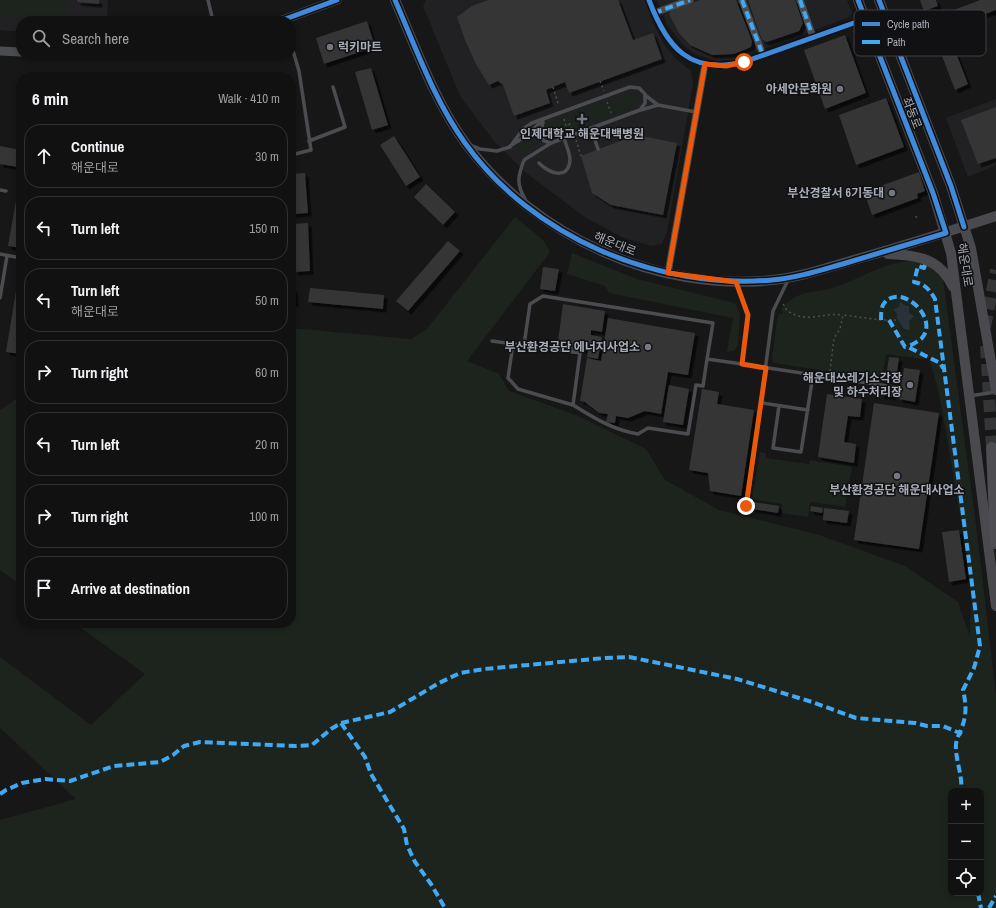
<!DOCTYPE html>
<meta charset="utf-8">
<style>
body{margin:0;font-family:"Archivo Narrow","Noto Sans KR",sans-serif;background:#1a1a1a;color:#f1f3f6}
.controls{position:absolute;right:12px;bottom:12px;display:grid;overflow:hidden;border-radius:8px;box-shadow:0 2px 6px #0003}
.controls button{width:36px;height:36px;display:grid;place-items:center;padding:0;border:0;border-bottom:1px solid #303131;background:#111;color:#f1f3f6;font:20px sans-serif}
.stop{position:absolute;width:12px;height:12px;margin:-9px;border:3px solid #ea580c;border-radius:50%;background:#fff}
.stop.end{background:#ea580c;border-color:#fff;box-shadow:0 1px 4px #0008}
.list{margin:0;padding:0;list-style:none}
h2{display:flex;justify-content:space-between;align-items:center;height:52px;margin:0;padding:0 16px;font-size:17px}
h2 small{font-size:13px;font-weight:400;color:#9c9d9f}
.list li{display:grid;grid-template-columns:26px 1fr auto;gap:12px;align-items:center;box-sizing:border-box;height:64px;margin:0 8px 8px;padding:0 8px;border:1px solid #303131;border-radius:16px}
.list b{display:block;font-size:15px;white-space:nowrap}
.list p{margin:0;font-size:13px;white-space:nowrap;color:#9c9d9f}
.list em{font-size:13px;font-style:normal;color:#9c9d9f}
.icon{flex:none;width:22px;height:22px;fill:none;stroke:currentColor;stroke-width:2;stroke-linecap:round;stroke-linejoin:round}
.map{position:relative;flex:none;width:996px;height:908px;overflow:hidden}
.search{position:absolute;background:#111;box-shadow:0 2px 6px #0003;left:16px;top:16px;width:280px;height:44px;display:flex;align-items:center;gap:10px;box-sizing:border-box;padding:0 14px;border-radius:16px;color:#9c9d9f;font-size:15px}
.panel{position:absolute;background:#111;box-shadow:0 2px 6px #0003;left:16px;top:72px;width:280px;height:556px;border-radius:16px}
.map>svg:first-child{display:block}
.built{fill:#212123}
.green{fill:#1d241e;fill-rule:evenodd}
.water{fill:#2a3239}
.building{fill:#353536;filter:url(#shadow)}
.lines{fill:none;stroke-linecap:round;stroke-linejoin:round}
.trunk-tunnel{stroke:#343537;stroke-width:12;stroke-dasharray:12 6;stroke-linecap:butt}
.path{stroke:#4d4e52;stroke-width:1.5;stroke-dasharray:2 3;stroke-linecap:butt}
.service{stroke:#4b4c50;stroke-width:3.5}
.minor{stroke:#4b4c50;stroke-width:7}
.tertiary{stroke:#4b4c50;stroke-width:9}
.secondary{stroke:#4a4a4e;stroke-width:10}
.trunk{stroke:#4e4e52;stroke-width:12}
.quiet{stroke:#3fa9f5;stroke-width:4;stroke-dasharray:8 4;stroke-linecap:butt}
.cycleway-casing{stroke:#111113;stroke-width:8}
.cycleway{stroke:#408adc;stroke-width:5}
.route{stroke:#ea580c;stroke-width:5}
.poi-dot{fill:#757880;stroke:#111113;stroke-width:1.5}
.labels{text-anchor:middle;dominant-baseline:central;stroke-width:3;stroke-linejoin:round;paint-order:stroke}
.poi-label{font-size:12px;font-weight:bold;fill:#a8adb8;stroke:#111113;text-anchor:end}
.street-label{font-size:12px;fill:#a8adb8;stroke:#111113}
.key{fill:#111113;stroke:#3e4045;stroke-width:1}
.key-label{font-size:11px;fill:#a8adb8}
</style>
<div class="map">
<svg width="996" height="908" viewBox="0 0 996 908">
<defs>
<filter id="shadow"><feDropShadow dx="3.5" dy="3.5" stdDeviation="0" flood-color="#0009"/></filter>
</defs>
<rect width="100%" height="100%" fill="#171717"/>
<path class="built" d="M0 0H108L107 21H21V32L0 30Z
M426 0H645L654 24 665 46 676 59 691 71 693 84 667 232 662 244 651 246 622 237 586 218 525 172 494 141 460 96 423 6Z
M657 0H847L852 13 849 17 734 60 716 61 695 54 683 45 668 26Z
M996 99V165L968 177 946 118Z"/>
<path class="green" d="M0 0H66V17L0 16Z
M629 93 634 94 638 98 637 103 633 107 550 138 545 136 543 133 545 124Z
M536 131 537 138 540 141 521 155 516 150Z
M515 217 544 241 550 252 467 361 499 374 509 391 576 415 646 449 665 480 719 510 819 535 905 566 958 602 970 637V618L972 605 965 545 947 437 938 389 929 358 922 359 886 354 882 378 878 379 774 363 772 360 777 319 779 314H783L781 310C785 303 794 297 802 294 812 291 823 291 832 288 859 280 882 263 910 261 923 260 937 269 943 279L978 540 996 696V908H0V820L76 799 0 728V657L91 725 145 674 74 623H291V328L411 339 427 329ZM951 791H981V893H951Z
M572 253 637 279 735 303 740 313 738 345 734 351 727 352 733 318 609 293 605 286 567 274Z
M21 396V585L0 570V410Z
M760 452 766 453V458L809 464 810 460 852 467 845 507 810 502 808 517 781 513 782 504 752 499Z"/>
<path class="water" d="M900 302 906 306H909V313L914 316 909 321 910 330 904 329 897 318V313L893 310 899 307Z"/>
<path class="building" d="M77 0H99V4L77 2Z
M488 0H618L633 40 653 33 662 59 569 93 565 82 553 87 546 90 550 103 514 116 503 85 498 81 489 85 476 64 465 40 457 17 472 6Z
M700 0H736L752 41 751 47 734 54 712 55 690 45 679 33 669 14 671 10Z
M748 0H795L803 23 799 31 767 42 762 40Z
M920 0H936L938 6 924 11Z
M980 0H996V10L959 24 954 10Z
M367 21 375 47 324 64 316 38Z
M947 30 968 84 955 90 934 35Z
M845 35 866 93 825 109 804 50Z
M371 68 388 125 372 130 355 72Z
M285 74 286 77H269V75Z
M886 98 904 147 856 165 839 115Z
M996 107V158L978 164 961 120Z
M636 135 677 143 663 215 611 205 592 193 581 156Z
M394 136 420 177 406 186 380 145Z
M0 146 21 150 18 167 0 164Z
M919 172 925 191 917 194 918 198 872 215 864 192Z
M305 173 308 213 292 214 291 174Z
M20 178H21V248L8 246Z
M426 184 455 212 443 225 414 197Z
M308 223 310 271 295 272 293 224Z
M448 241 460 251 408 311 396 301Z
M543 267 559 269 555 291 540 289Z
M310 288 384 295 383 309 308 302Z
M291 289H294L295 303H291Z
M16 291 21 292V354L6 352Z
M563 304 605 311 602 332 591 330V335L602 337 598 359 587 357 588 351 577 349V352L557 349Z
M608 318 695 333 688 375 668 372 661 414 645 411 628 418 616 416 615 423 606 422 608 414 599 413 585 402 580 401 587 358 601 361Z
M889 357 899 358 896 379 886 377Z
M904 368 920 370 915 402 899 399Z
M669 385 689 389 683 425 663 422Z
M882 388 893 389 892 397 881 395Z
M702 389 719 392 717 404 754 410 741 496 710 491 708 473 689 470Z
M827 394 862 399 860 417 848 416 844 442 856 444 854 463 818 457Z
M874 403 939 413 919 549 854 540Z
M753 502 779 506 778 513 752 509Z
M811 506 823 508 822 513 810 511Z
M824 508 849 511 847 523 823 520Z
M959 530 966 579 949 582 942 532Z"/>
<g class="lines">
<path class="trunk-tunnel" d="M985 327 996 270
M986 346 992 448"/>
<path class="path" d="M600 81 604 91
M553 87 559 106
M607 102 611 113
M564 119 566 126 570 124 572 129
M616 127 621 141
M576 140 581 156
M916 216 917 220
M783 304C785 306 785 309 788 311 806 324 823 312 843 315
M830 371 834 338 840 329 843 315 881 320H896"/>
<path class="service" d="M208 0 213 21
M291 44 299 71 311 150 291 155
M645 95 658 105
M641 110 658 105 696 112
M543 123 539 135 544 141 551 143
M591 128 598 149
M309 141 345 127 333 87
M472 146 480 149 497 151 510 147 523 129 532 123 630 87 639 88 645 94V103L640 110 551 143 524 160C518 176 516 184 525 199
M510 146 526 136 543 120
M539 163C548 172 568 182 570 160 570 153 566 145 564 138
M0 190 6 191
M0 254 21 258
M0 298 7 256
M492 341 580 353 573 405C594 418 613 430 638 434L648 428 688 434 696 385 703 386 707 359 742 364 748 315 737 283
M513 344 508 378 518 389 573 405
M524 345 530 304 543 296 713 323 707 359
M742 364 894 387
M969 396 996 392
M762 403 808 410
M779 406 773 448 801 452 813 375
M747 506 773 311 788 280"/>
<path class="minor" d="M649 0C667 48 690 75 744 62L865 19
M742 0 763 55
M800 0 813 37
M654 13 690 0
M668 273 705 64"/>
<path class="tertiary" d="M280 21 337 0
M0 51 21 52"/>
<path class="secondary" d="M395 0C416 48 435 102 466 144 535 236 658 293 773 280 802 277 829 267 857 259 904 246 950 231 996 216
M858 0 933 193 951 253 996 606
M879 0 951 186 971 248 996 390
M888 254C917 255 940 258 953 287"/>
<path class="trunk" d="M992 448 996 543"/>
<path class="quiet" d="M742 0 763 55
M800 0 813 37
M654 13 690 0
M925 265 924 268 918 266 914 282C925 284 929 289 935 299L980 646 974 668 963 690C966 703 967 714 962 727 960 733 957 737 956 744 955 760 963 775 961 791
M881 320C881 316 881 309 883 305 898 280 940 317 922 338 918 342 912 344 908 347
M889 320 905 347H908L940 363 943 368
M341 723 365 757 371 774 404 829 407 845 415 862 431 884 445 908
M0 794 6 790 22 783 45 779 70 781 114 766 160 762 173 755 184 746 200 742 296 746 312 745 331 729 341 723 390 712 439 683 460 673 484 669 605 658 629 657 737 679 812 702 856 718 915 723 927 726H943L962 734
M978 893 981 908
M989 908 996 896"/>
<defs>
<path id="cycleway" d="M395 0C416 48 434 100 465 143 532 237 657 290 772 280 797 278 821 270 846 263 879 253 913 243 946 233L933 193 858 0
M649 0C667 48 690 75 744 62L865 19
M879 0 951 186 964 227
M280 21 337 0"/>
</defs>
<use href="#cycleway" class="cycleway-casing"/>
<use href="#cycleway" class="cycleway"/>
</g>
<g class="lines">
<path class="route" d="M744 62 726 66 705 64 668 273 736 282 748 315 742 364 766 368 746 506"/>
</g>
<g class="poi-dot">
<circle cx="330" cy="47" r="4"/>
<circle cx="840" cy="89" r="4"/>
<path d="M580 113h4v4h4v4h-4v4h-4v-4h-4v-4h4z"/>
<circle cx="892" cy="193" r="4"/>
<circle cx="648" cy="347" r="4"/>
<circle cx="910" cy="385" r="4"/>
<circle cx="897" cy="476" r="4"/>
</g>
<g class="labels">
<g class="poi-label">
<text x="338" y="47" text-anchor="start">럭키마트</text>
<text x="832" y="89">아세안문화원</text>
<text x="582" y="134" text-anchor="middle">인제대학교 해운대백병원</text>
<text x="884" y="193">부산경찰서 6기동대</text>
<text x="640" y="347">부산환경공단 에너지사업소</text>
<text x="902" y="378">해운대쓰레기소각장<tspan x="902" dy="14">및 하수처리장</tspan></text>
<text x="897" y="490" text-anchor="middle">부산환경공단 해운대사업소</text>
</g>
<g class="street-label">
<text transform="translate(912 113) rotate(69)">좌동로</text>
<text transform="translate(615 244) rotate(22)">해운대로</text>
<text transform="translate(965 265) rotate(81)">해운대로</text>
</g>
</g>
<rect x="854" y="10" width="132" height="46" rx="6" class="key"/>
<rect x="862" y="22" width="18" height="4" fill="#408adc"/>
<rect x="862" y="40" width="18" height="4" fill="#3fa9f5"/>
<g class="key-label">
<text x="887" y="28">Cycle path</text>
<text x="887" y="46">Path</text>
</g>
</svg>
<div class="controls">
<button>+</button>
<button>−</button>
<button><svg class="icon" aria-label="locate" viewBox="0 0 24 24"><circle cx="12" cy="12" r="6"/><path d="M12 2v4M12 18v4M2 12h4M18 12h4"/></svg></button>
</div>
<div class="stop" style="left:744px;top:62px"></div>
<div class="stop end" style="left:746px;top:506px"></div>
<div class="search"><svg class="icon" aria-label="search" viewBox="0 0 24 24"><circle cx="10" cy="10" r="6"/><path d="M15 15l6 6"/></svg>Search here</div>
<section class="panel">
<h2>6 min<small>Walk · 410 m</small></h2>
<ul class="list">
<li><svg class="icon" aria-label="ahead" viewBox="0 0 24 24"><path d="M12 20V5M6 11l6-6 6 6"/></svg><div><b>Continue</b><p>해운대로</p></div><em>30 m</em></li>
<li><svg class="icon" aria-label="left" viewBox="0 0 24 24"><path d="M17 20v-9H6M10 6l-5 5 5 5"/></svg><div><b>Turn left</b></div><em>150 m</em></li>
<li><svg class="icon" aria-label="left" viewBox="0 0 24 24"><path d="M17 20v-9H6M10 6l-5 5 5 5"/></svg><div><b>Turn left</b><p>해운대로</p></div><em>50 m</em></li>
<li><svg class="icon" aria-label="right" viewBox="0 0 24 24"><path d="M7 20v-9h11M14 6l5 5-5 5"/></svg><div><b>Turn right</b></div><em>60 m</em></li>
<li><svg class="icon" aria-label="left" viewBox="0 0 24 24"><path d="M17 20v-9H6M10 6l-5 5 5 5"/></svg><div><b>Turn left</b></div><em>20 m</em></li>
<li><svg class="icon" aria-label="right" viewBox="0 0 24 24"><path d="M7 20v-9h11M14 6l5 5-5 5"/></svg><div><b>Turn right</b></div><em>100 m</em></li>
<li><svg class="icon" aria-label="arrive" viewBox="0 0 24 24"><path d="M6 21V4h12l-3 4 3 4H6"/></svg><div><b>Arrive at destination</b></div></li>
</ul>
</section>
</div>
